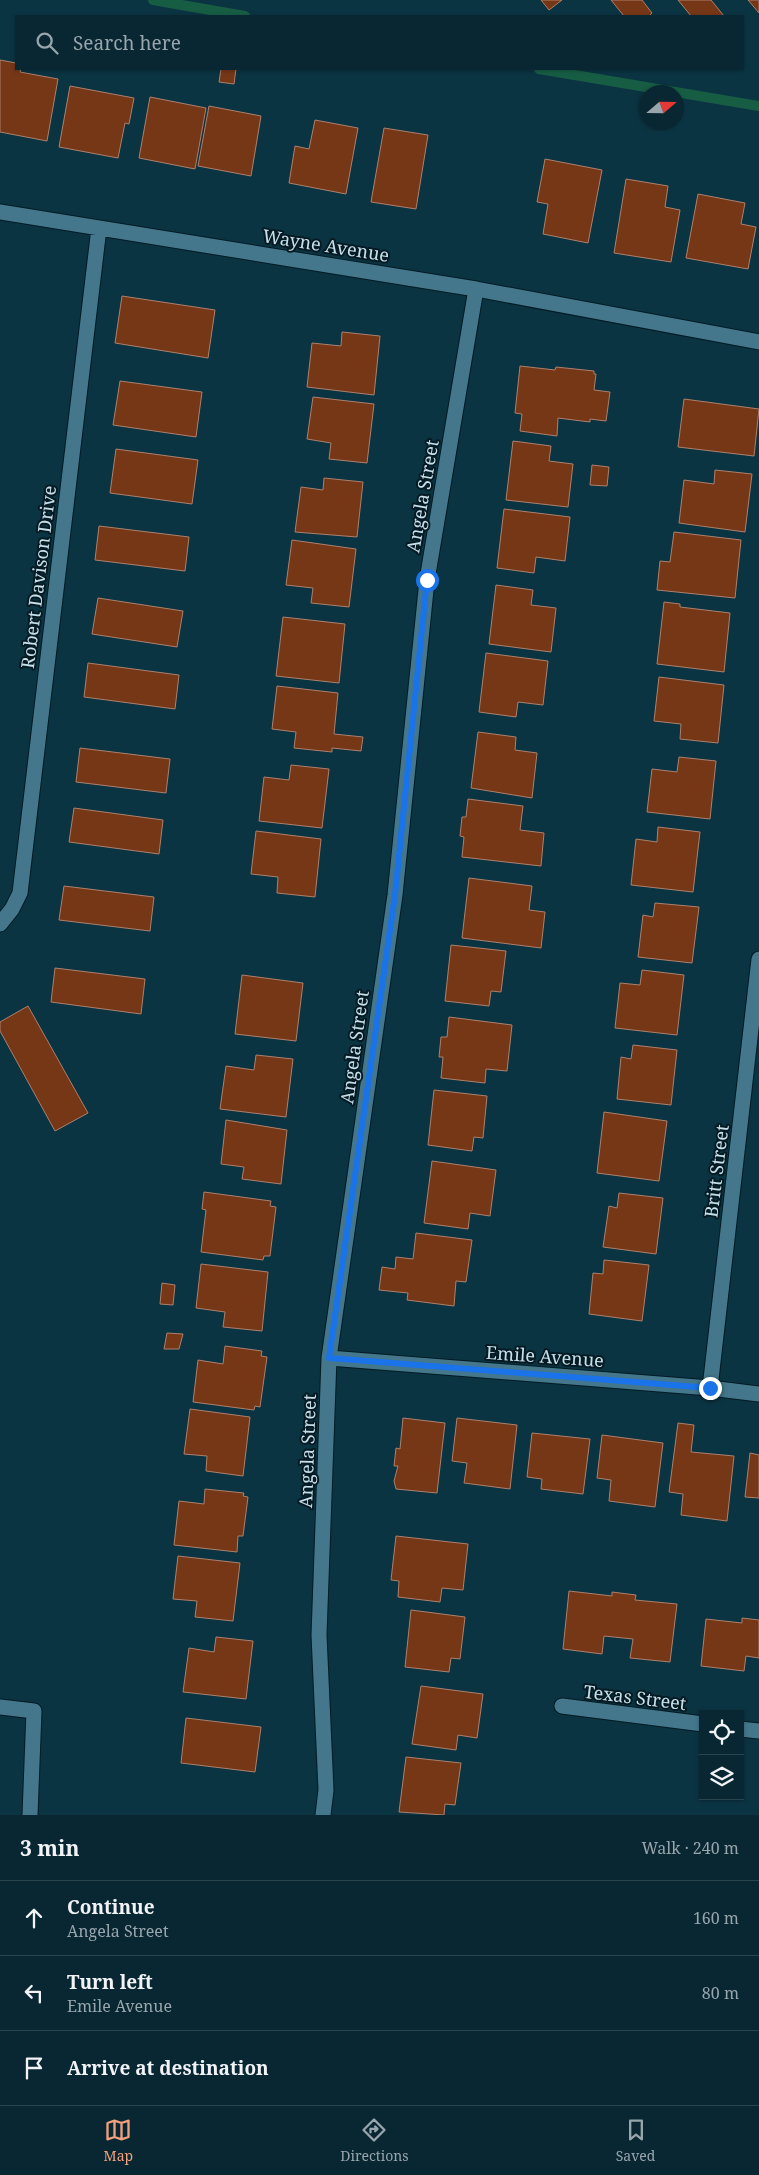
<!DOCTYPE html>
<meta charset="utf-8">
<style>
body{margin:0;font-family:"Noto Serif",serif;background:#112f3a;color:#f1f3f6}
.controls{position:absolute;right:15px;bottom:15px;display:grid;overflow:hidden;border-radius:0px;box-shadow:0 1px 4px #0004}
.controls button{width:45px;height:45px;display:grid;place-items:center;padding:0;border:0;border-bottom:1px solid #29444d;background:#082732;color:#f1f3f6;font:25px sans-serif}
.compass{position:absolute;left:639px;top:85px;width:45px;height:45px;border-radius:50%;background:#082732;box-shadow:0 1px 4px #0004;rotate:70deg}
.stop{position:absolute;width:15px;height:15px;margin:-11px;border:4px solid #1a73e8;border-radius:50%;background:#fff}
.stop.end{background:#1a73e8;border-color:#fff;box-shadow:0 1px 5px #0008}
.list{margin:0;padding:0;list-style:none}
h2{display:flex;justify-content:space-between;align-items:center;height:65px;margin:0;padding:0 20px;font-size:21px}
h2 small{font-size:16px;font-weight:400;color:#98a5ac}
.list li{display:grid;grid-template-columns:32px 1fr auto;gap:15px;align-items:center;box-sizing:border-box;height:75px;padding:0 20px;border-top:1px solid #29444d}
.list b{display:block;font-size:19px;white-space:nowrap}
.list p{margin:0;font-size:16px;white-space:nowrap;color:#98a5ac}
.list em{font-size:16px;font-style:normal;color:#98a5ac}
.icon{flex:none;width:28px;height:28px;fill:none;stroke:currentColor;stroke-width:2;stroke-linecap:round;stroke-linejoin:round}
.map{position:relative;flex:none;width:759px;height:1815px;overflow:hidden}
.search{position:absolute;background:#082732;box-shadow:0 1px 4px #0004;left:15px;right:15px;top:15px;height:55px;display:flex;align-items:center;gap:12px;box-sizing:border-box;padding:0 18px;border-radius:0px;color:#98a5ac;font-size:19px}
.sheet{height:290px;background:#082732}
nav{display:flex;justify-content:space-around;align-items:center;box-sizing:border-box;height:70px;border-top:1px solid #29444d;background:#082732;font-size:14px;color:#98a5ac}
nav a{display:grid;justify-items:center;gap:2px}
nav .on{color:#f1a17d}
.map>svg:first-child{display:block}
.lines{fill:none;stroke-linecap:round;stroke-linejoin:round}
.stream{stroke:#175d44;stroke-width:10}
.building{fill:#763717;stroke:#ad806c}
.service-casing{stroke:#011b24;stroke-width:17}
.minor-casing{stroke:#011b24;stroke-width:17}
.service{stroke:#44778b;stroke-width:15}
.minor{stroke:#44778b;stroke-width:15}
.route{stroke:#1a73e8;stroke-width:6}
.labels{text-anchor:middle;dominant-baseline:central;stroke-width:4;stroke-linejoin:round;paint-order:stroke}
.street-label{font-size:18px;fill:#c6e0eb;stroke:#051a22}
</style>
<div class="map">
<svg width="759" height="1815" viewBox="0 0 759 1815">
<rect width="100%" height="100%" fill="#0b3442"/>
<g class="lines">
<path class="stream" d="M153 0 245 16
M539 69 759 106"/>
</g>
<path class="building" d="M541 0H562L549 10Z
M611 0H642L652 13 649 16H624Z
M678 0H711L724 16H691Z
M748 0H759V13Z
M0 60 16 63V69H21L20 72 58 79 47 141 0 132Z
M221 69H236L234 84 219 82Z
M70 86 134 98 129 124 125 123 118 158 59 147Z
M150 97 206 108 195 169 139 158Z
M209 106 261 116 251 176 198 166Z
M315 120 358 128 346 194 289 183 295 146 309 149Z
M384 128 428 135 416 209 371 202Z
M545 159 602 170 588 243 543 234 548 204 537 202Z
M626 179 668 186 665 207 680 210 671 262 614 253Z
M698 194 745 203 741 224 756 227 748 269 686 258Z
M122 296 215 310 208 358 115 343Z
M342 332 380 336 374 395 307 387 312 343 341 346Z
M520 366 555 370 556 367 594 371V374H596L594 390 610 392 606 421 590 419V422L558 418 557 436 520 431 522 414 515 413Z
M120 381 202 392 196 437 113 425Z
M313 397 374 404 367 463 329 459 331 443 307 439Z
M684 399 759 409 754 456 678 447Z
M513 441 551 446 549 461 573 464 568 507 506 500Z
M116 449 198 460 192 504 110 493Z
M592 465 609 467 607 486 590 485Z
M715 470 752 474 745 532 679 523 684 480 714 484Z
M324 478 363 482 357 537 295 532 301 487 323 490Z
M504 509 570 517 565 561 536 557 534 573 497 568Z
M99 526 189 537 185 571 95 560Z
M674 532 741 540 735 598 657 590 660 561 670 562Z
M292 540 356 549 349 607 311 603 313 588 286 585Z
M496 585 533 590 531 605 556 608 551 652 489 644Z
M98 598 183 611 177 647 92 634Z
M664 602 680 604V607L730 613 724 672 657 664Z
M283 617 345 624 339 683 276 676Z
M486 653 548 661 543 705 518 702 516 717 479 712Z
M88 663 179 675 175 709 84 697Z
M659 677 724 685 718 743 680 739 681 724 654 721Z
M277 686 338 693 334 734 363 737 361 751 332 748V752L294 748 296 732 272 729Z
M478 732 516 737 515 750 537 753 532 798 471 788Z
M80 748 170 759 166 793 76 782Z
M679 757 716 761 710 819 647 812 652 769 677 772Z
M291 765 329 769 322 828 259 821 264 777 289 780Z
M468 799 523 806 520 830 544 833 541 866 462 857 464 837 460 836 462 817H466Z
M74 808 163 820 159 854 69 842Z
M658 827 700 832 693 892 631 885 636 839 657 842Z
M256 831 321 839 315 897 277 893 278 877 251 874Z
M469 878 532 886 529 910 545 912 541 948 462 938Z
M64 886 154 897 150 931 59 920Z
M655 903 699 907 692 963 638 957 643 915 653 917Z
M451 945 506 951 501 992 491 991 489 1006 445 1001Z
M55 968 145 979 141 1014 51 1002Z
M642 970 684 975 677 1035 615 1028 620 983 640 985Z
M242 975 303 983 296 1041 235 1034Z
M28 1006 88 1113 55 1131 0 1031V1022Z
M449 1017 512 1025 507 1071 486 1069 485 1083 441 1078 443 1057H439L441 1037H447Z
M633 1045 677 1050 671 1105 617 1099 621 1057 631 1059Z
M256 1055 293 1059 286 1117 220 1109 226 1066 254 1070Z
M434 1090 487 1096 483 1138 474 1137 472 1151 428 1145Z
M604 1112 667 1121 659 1181 597 1173Z
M226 1120 287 1130 281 1184 242 1179 244 1167 221 1164Z
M432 1161 496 1170 490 1216 470 1213 468 1229 424 1223Z
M204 1192 271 1201 270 1206 276 1207 270 1256H264L263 1260 201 1252 206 1210 202 1209Z
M619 1193 663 1198 656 1254 603 1247 609 1206 617 1208Z
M416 1233 472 1240 466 1282 456 1281 454 1306 407 1300 408 1293 379 1290 382 1267 395 1269 396 1257 413 1259Z
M604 1260 649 1265 642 1321 589 1314 593 1273 603 1274Z
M201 1264 268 1272 262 1331 223 1327 225 1312 196 1308Z
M162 1283 175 1285 173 1305 160 1304Z
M167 1333 183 1334 179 1349H164Z
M225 1346 262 1351 261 1356 267 1357 260 1407 255 1406 254 1410 193 1402 198 1360 223 1364Z
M190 1409 250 1417 243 1476 206 1471 207 1456 184 1454Z
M403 1418 445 1423 437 1493 396 1489 394 1481 398 1466H394L396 1448 400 1449Z
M457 1418 517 1425 510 1489 464 1483 467 1463 452 1461Z
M678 1423 694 1425 691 1452 734 1456 727 1521 681 1515 683 1494 669 1492Z
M532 1433 590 1439 583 1494 541 1489 542 1479 527 1477Z
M602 1435 663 1443 655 1507 609 1501 611 1480 597 1478Z
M750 1453 759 1455V1498L745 1497Z
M205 1489 244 1493 243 1496 248 1497 243 1536H238L237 1552 174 1545 179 1501 204 1504Z
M396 1536 468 1544 463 1590 442 1588 440 1602 398 1597 399 1581 391 1580Z
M178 1556 240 1563 233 1621 195 1617 197 1601 173 1599Z
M569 1591 612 1596V1592L636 1595 635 1600 677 1604 670 1662 630 1658 633 1639 604 1636 602 1654 563 1649Z
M411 1610 465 1617 460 1659 451 1658 449 1672 405 1667Z
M742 1618 759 1620V1658L746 1656 744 1671 701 1666 706 1619 742 1623Z
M216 1637 253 1641 246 1699 183 1692 189 1648 214 1652Z
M421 1686 483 1694 477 1738 458 1735 456 1750 412 1744Z
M186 1718 261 1727 255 1772 181 1763Z
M406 1757 461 1763 455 1805 445 1804 444 1815 399 1812Z"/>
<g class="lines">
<defs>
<path id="service" d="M0 1707 34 1711 30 1815"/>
<path id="minor" d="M0 212 476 289 759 342
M0 924 12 909 20 893 99 228
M329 1358 710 1388 759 1394
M710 1388 759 959
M562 1706 703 1724
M740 1729 759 1731
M323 1815 326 1790 319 1635 329 1358 395 895 427 580 476 289"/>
</defs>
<use href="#service" class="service-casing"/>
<use href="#minor" class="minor-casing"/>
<use href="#service" class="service"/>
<use href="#minor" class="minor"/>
</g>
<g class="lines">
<path class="route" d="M427 580 395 895 329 1358 710 1388"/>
</g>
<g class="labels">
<g class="street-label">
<text transform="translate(326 245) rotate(9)">Wayne Avenue</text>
<text transform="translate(422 496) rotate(-80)">Angela Street</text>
<text transform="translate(38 577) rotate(-83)">Robert Davison Drive</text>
<text transform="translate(354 1047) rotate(-82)">Angela Street</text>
<text transform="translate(716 1171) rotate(-83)">Britt Street</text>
<text transform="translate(545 1356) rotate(4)">Emile Avenue</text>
<text transform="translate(307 1451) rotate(-88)">Angela Street</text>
<text transform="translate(635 1697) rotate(7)">Texas Street</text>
</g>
</g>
</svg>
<div class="controls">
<button><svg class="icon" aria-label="locate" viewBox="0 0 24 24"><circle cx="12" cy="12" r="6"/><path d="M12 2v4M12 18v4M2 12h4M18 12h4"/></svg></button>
<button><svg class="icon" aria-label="layers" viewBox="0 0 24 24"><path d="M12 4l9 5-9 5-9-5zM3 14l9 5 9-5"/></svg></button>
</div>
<svg class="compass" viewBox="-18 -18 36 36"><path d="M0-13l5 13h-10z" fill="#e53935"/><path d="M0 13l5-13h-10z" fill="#98a5ac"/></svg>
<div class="stop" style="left:427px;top:580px"></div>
<div class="stop end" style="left:710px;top:1388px"></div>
<div class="search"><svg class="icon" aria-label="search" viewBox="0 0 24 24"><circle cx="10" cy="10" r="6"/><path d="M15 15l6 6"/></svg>Search here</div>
</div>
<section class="sheet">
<h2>3 min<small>Walk · 240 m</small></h2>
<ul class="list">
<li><svg class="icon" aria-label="ahead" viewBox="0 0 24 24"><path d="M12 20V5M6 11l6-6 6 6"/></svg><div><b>Continue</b><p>Angela Street</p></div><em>160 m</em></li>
<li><svg class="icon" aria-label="left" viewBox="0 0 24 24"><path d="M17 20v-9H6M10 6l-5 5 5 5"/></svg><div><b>Turn left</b><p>Emile Avenue</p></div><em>80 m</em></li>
<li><svg class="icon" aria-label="arrive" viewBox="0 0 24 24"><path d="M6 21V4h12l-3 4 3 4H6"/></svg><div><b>Arrive at destination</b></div></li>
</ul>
</section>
<nav>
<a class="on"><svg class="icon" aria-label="map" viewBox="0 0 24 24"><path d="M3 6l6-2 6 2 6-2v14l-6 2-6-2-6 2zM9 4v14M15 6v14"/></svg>Map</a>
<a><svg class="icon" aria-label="directions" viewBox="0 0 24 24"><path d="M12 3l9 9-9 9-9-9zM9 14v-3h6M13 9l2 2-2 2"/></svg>Directions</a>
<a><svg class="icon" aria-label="saved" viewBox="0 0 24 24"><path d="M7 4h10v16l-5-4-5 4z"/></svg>Saved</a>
</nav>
